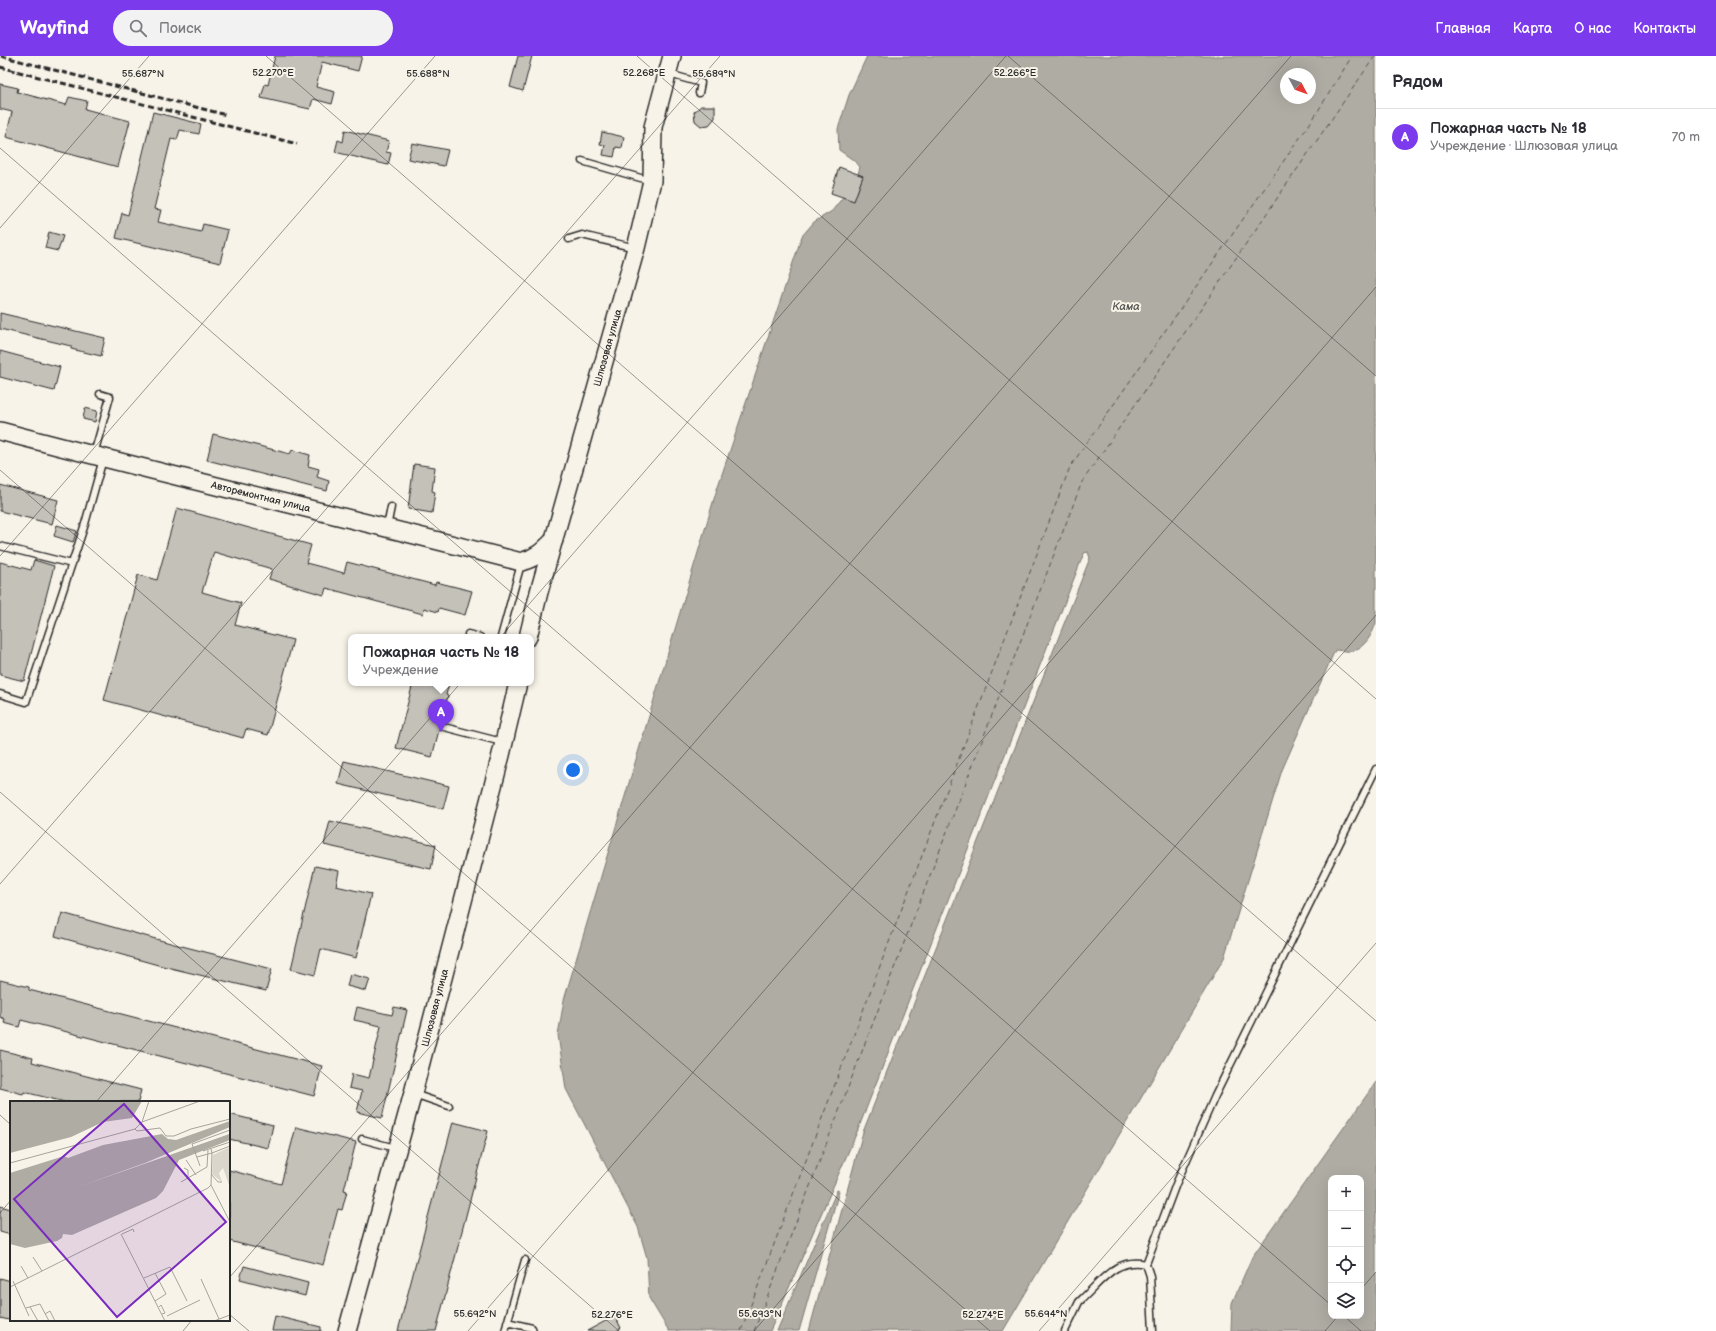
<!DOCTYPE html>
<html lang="ru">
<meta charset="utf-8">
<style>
body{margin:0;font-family:"Balsamiq Sans",sans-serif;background:#f2f2f3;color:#2b2b33}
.controls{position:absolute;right:12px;bottom:12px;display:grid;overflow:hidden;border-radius:8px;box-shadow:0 4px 16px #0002}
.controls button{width:36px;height:36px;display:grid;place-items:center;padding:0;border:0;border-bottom:1px solid #e1e1e2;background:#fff;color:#2b2b33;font:20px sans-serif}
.compass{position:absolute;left:1280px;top:12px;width:36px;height:36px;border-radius:50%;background:#fff;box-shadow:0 4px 16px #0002;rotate:131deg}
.you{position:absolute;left:573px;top:714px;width:14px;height:14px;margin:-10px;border:3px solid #fff;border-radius:50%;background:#1a73e8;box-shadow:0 0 0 6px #1a73e833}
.badge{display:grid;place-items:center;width:26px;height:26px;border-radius:50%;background:#7c3aed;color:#fff;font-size:13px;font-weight:700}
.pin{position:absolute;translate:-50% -33px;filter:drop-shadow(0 1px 2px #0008)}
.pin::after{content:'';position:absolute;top:21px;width:14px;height:12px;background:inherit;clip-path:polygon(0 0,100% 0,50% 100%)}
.popup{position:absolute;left:348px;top:578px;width:186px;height:52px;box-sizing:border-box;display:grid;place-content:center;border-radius:8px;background:#fff;filter:drop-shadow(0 1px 3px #0005);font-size:13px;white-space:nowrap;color:#7c7c81}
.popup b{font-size:15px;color:#2b2b33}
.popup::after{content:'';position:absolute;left:50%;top:100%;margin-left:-8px;border:8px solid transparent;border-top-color:#fff}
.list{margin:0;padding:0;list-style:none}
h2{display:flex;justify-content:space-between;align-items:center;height:52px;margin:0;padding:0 16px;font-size:17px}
h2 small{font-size:13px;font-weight:400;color:#7c7c81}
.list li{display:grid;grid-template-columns:26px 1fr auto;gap:12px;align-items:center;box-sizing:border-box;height:56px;padding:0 16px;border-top:1px solid #e1e1e2}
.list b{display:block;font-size:15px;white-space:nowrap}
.list p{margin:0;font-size:13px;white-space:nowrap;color:#7c7c81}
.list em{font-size:13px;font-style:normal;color:#7c7c81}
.icon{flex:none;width:22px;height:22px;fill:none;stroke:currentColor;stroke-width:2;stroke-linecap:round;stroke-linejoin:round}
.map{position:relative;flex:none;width:1376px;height:1275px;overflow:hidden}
header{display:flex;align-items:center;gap:24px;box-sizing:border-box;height:56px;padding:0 20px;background:#7c3aed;color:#fff}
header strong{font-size:19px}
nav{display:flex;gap:22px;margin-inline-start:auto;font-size:14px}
.search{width:280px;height:36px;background:#f2f2f3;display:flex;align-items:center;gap:10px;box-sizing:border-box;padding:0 14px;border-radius:22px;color:#7c7c81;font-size:15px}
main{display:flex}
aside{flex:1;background:#fff}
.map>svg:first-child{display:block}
.water{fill:#afaca4;stroke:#7a7874;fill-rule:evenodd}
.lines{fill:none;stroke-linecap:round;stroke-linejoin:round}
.ferry{stroke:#53524f;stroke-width:1;stroke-dasharray:5 4;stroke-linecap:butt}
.building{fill:#c4c1b9;stroke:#2b2b2b}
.lane-casing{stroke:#2b2b2b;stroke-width:9}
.secondary-casing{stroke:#2b2b2b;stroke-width:20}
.lane{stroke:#f7f3e8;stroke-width:6}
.secondary{stroke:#f7f3e8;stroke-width:17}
.rail{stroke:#2b2b2b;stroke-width:3;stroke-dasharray:6 3;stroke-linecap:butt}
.ticks{fill:none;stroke:#2b2b2b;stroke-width:1;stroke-opacity:0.45}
.labels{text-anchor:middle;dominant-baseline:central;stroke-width:4;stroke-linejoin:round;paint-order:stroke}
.street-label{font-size:10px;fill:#2b2b2b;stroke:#f7f3e8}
.water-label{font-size:11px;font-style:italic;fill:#53524f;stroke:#f7f3e8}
.inset-river{fill:none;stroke:#afaca4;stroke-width:2}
.inset-road{fill:none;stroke:#a5a39c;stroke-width:1}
.view{fill:#7b2cbf;fill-opacity:0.15;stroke:#7b2cbf;stroke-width:2}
.inset-edge{fill:none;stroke:#2b2b2b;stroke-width:2}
.ticks-label{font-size:10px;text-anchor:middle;fill:#2b2b2b;stroke:#f7f3e8;stroke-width:4;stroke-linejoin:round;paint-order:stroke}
</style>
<header>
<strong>Wayfind</strong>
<div class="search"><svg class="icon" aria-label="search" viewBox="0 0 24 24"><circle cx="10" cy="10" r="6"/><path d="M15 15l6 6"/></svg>Поиск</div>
<nav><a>Главная</a><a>Карта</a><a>О нас</a><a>Контакты</a></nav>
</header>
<main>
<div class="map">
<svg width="1376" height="1275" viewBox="0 0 1376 1275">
<rect width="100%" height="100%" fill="#f7f3e8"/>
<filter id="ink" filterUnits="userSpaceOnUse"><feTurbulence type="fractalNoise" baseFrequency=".025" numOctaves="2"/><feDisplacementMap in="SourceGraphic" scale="8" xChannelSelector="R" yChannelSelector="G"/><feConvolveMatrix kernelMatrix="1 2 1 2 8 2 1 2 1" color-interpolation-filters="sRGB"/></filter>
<g filter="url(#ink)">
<path class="water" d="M867 0H1376V567C1372 579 1365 592 1351 595 1347 596 1340 594 1335 594L1282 714 1224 902 1003 1275H809L863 1076 1090 502 1088 496 1084 497 857 1076 770 1275H669L649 1242 647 1202 638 1171 566 1033 558 979 564 944 717 433 802 180 814 166 832 155 843 141 854 145 863 120 858 118 860 111 856 106 839 94 838 73 849 39ZM1286 18H1310V42H1286Z
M1376 1026V1275H1231L1232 1247 1252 1201ZM1331 1122H1361V1260H1331Z
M837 1134 839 1135 799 1275H777Z"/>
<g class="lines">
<path class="ferry" d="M741 1275 1070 411 1313 63 1352 0
M754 1275 1082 426 1375 0"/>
</g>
<path class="building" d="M275 0H362L358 15 322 6 316 31 335 36 332 48 313 43 310 53 261 42 265 28 268 29Z
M518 0H532L523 35 510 31Z
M0 28 18 32 17 36 66 49 69 41 87 45 85 53 130 65 118 111 6 81 12 56 0 53Z
M701 50H715V62L709 69 701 70 695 65 694 56Z
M153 56 201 68 199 78 180 74 177 84 171 83 154 153 161 154 158 166 201 176 203 168 228 174 220 207 116 182 122 157 128 159Z
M345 74 389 85 386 96 391 97 388 109 335 96 338 84 343 86Z
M602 76 624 81 622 92 616 91 614 101 603 99 605 89 600 88Z
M412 87 448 94 444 110 408 103Z
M839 111 863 120 854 145 831 137Z
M49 176 63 180 58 195 45 192Z
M0 257 105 282 101 300 71 293V290L0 273Z
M0 295 60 311 54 335 0 321Z
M85 352 97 355 95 366 83 363Z
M213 378 290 398 292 394 310 399 308 410 319 413 317 421 329 425 327 435 207 404Z
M414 408 435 411 432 435 435 436 432 457 408 453Z
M0 429 58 444 52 468 0 455Z
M177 452 311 489 306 507 344 517 347 506 435 529 436 526 472 535 465 559 439 552 438 556 424 552 423 558 326 532 324 539 269 523 272 513 214 496 202 536 241 547 235 569 293 584 268 679 246 673 243 682 104 644 138 519 157 524Z
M57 469 77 475 73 486 54 480Z
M34 504 54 510 24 625 0 619V506L31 514Z
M413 627H449L446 639 448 640 432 701 396 692Z
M344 705 449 730 443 753 338 728Z
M330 765 436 789 431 813 324 789Z
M315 810 339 815 336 830 371 838 356 902 321 893 315 919 291 913Z
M62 857 174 888 272 913 266 935 158 909 55 880Z
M350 918 370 923 366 935 347 930Z
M0 924 29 931V934L322 1010 314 1040 21 964 19 971 4 967 5 963 0 961Z
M357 951 392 959 394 951 407 954 382 1062 357 1056 362 1035 349 1032 352 1018 369 1022 381 970 354 964Z
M0 994 33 1002 32 1006 141 1034 138 1046H65L24 1036 23 1038 0 1032Z
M229 1058 273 1069 268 1092 229 1083Z
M453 1066 488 1075 436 1275H398Z
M296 1071 356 1086 344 1134 347 1135 342 1154 338 1153 323 1209 229 1185V1114L281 1128Z
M0 1150 11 1153V1179L0 1176Z
M244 1210 308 1227 305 1240 240 1223Z
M0 1222 11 1225V1258L9 1264 0 1262Z
M275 1260 321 1271V1275H272Z
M615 1260 621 1272 616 1275H587Z"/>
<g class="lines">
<defs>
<path id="lane" d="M669 18 701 27 699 37
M582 105 651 125
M569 183 582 179 636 192
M94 398 110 341 100 338
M387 471 391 451
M0 490 72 508
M468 578 480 581
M501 581 521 508
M0 638 26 646 85 468 103 403
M444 671 502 686
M414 1038 449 1050
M362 1083 395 1092
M1146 1208 1176 1128 1215 1040 1376 713
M507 1266 532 1272 533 1275
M505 1275 525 1204
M1065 1275 1079 1246 1083 1242C1102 1224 1117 1201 1146 1208L1150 1220 1153 1275"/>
<g id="secondary">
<path id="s1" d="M0 375C173 421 348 461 521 506 536 502 543 495 554 484"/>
<path id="s2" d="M528 581 539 536 636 192 652 125 653 71 672 0"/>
<path id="s3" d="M347 1275 413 1037 501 699 518 627"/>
</g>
</defs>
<use href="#lane" class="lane-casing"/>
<use href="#secondary" class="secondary-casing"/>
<use href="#lane" class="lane"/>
<use href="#secondary" class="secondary"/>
<path class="rail" d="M1 0 226 59
M0 11 297 88"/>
</g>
</g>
<path class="ticks" d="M266 0 1376 965M637 0 1376 643M1008 0 1376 320M0 92 1331 1249M0 172 149 0M0 414 990 1275M0 500 435 0M0 736 619 1275M0 828 720 0M96 1046 1006 0M0 1059 11 1069M0 1157 11 1144M229 1222 1291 0M1361 1233 1376 1216M229 1258 249 1275M1344 1260 1361 1275M183 1275 192 1264M468 1275 1376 231M754 1275 1376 559M1039 1275 1376 887M1325 1275 1338 1260"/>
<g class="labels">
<g class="street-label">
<text stroke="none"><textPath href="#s2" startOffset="300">Шлюзовая улица</textPath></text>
<text stroke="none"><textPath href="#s1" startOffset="269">Авторемонтная улица</textPath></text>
<text stroke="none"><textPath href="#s3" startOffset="335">Шлюзовая улица</textPath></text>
</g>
<g class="water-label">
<text x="1126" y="250">Кама</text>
</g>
</g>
<g transform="translate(10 1045)">
<rect width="220" height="220" fill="#f7f3e8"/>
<path d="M220 46V87L213 67 209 72 212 81 202 73 203 54Z" fill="#dad6cc"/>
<path d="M0 0H132L122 17 93 21 61 36 0 52ZM220 20V26L135 62 68 86 220 33V39L169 59 153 90 146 97 62 134 53 133 52 137 47 140 15 147 0 143V72L54 55 58 57 93 44 152 33 158 38 166 39Z" fill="#afaca4"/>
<path class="inset-river" d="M0 98 63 91 220 34M0 101 62 93 220 35"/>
<path class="inset-road" d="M139 0 132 21 125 28 127 30 150 27 156 35H164L181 28 220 18M132 21 190 0M193 50 220 41M187 56 202 52 201 48M176 59 186 74M0 62 125 28M190 65 182 43 220 29M174 67 178 69V78M201 73 208 81H212M171 81 197 66 198 49M201 84 220 121M111 133 155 220M112 133 123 128 124 131M23 156 32 170M11 165 18 177M134 177 160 166 177 200M191 178 209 218M3 180 19 215M0 186 198 87 201 84 202 52 220 45M145 200 156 193 145 172M20 206 28 220M149 206 151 204 155 212 152 213M16 207 30 203 39 220M35 213 40 210 45 220M157 215 190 199M204 220 220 214"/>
<path class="view" d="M114 3 216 121 107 216 4 98Z"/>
<rect width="220" height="220" class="inset-edge"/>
</g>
<g class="ticks-label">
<text x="273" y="20">52.270°E</text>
<text x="644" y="20">52.268°E</text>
<text x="1015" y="20">52.266°E</text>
<text x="714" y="21">55.689°N</text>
<text x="143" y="21">55.687°N</text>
<text x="428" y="21">55.688°N</text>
<text x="475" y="1261">55.692°N</text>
<text x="760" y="1261">55.693°N</text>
<text x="1046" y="1261">55.694°N</text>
<text x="612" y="1262">52.276°E</text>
<text x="983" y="1262">52.274°E</text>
</g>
</svg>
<div class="controls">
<button>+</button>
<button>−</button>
<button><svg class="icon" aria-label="locate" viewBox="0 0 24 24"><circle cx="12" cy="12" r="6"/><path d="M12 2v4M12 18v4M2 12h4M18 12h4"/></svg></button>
<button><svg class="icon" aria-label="layers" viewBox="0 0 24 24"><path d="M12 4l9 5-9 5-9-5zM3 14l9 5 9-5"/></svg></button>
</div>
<svg class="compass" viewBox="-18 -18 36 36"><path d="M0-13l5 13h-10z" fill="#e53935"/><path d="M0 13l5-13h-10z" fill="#7c7c81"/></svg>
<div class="you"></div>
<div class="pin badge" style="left:441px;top:676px">A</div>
<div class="popup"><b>Пожарная часть № 18</b>Учреждение</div>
</div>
<aside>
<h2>Рядом<small></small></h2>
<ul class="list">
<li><span class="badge">A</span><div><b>Пожарная часть № 18</b><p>Учреждение · Шлюзовая улица</p></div><em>70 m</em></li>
</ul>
</aside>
</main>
